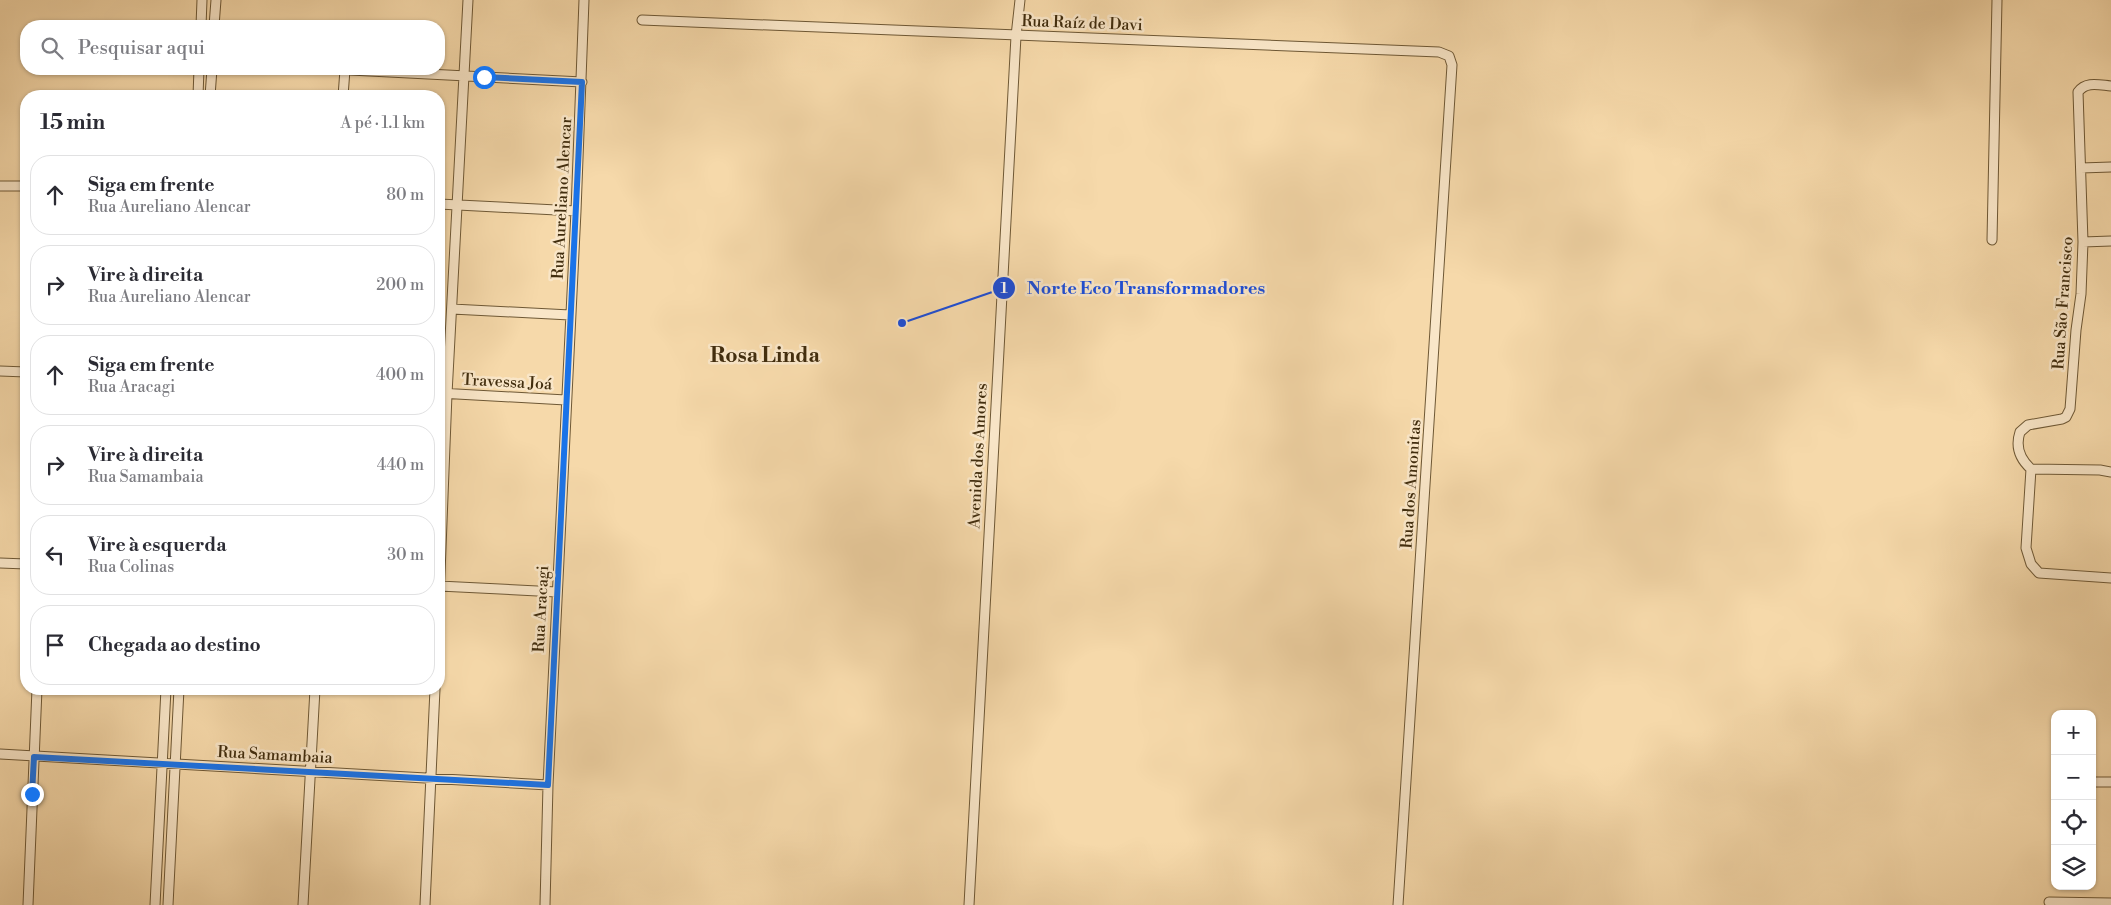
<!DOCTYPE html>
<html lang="pt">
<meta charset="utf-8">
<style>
body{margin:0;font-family:"Libre Bodoni",serif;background:#f7f7f7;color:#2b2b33}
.controls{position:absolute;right:15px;bottom:15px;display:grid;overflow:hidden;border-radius:10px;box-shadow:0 1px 4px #0004}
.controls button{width:45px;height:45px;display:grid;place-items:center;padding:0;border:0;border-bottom:1px solid #e1e1e2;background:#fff;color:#2b2b33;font:25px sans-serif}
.stop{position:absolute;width:15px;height:15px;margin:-11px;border:4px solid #1a73e8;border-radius:50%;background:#fff}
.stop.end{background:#1a73e8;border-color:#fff;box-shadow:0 1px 5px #0008}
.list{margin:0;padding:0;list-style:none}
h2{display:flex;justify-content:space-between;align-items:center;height:65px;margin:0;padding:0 20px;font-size:21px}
h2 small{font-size:16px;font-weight:400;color:#7c7c81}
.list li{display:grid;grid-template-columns:32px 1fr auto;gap:15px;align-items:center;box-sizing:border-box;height:80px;margin:0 10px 10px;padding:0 10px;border:1px solid #e1e1e2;border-radius:20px}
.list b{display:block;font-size:19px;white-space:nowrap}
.list p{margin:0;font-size:16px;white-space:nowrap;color:#7c7c81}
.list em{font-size:16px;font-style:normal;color:#7c7c81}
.icon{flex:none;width:28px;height:28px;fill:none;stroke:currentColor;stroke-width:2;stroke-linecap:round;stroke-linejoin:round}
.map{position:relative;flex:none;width:2111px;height:905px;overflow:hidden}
.search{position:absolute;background:#fff;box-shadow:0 1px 4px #0004;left:20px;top:20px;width:425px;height:55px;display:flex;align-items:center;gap:12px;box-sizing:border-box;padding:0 18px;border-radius:20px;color:#7c7c81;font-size:19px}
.panel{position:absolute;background:#fff;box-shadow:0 1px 4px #0004;left:20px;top:90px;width:425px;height:605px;border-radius:20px}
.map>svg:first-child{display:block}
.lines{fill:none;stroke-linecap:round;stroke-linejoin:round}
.street-casing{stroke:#6e5835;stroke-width:11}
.street{stroke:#f9e6c8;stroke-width:9}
.route{stroke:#1a73e8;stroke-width:6}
.labels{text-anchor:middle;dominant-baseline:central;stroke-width:5;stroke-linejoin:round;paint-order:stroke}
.street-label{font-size:16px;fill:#412d0e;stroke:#f9e6c8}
.district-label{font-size:21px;font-weight:bold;fill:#412d0e;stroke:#f9e6c8}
.leader{fill:none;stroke:#1d4ed8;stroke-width:2}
.callout-dot{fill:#1d4ed8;stroke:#f9e6c8;stroke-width:2}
.mark-label{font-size:15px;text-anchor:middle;font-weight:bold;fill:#fff}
.callout-label{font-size:18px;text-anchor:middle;font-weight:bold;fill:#1d4ed8;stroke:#f9e6c8;stroke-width:5;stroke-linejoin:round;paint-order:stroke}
</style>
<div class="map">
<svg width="2111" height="905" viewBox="0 0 2111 905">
<rect width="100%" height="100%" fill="#f6d9aa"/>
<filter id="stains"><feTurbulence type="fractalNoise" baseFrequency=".004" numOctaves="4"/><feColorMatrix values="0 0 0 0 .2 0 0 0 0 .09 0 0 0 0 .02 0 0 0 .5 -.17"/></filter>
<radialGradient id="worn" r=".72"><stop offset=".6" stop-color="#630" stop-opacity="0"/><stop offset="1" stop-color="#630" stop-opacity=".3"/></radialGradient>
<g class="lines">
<defs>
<path id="street" d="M642 20 1439 52 1449 56 1452 65 1398 905
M201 26 202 0
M214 26 216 0
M331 69 582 82
M198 96 199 69
M210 96 212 69
M343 96 345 70
M2081 168 2111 167
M0 186H26
M439 204 576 211
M1992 240 1997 0
M2083 242 2111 241
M452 309 570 315
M0 371 26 372
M439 393 566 400
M2031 469C2020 459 2015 447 2020 432L2028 425 2062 419 2066 417 2070 409 2076 330 2081 294 2083 242 2078 92C2086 81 2099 85 2111 86
M2111 472 2100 470 2031 469 2026 548 2031 564 2039 573 2111 578
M0 563 26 564
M439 586 557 592
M439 599 447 394 468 0
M0 754 548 785
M2092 782H2111
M2049 902 2111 903
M28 905 37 689
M155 905 166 689
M168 905 179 689
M303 905 315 689
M425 905 435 689
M545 905 548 785 576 211 584 0
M969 905 1016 36 1020 0"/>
</defs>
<use href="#street" class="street-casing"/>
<use href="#street" class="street"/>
</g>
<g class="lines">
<path class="route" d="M32 794 34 757 548 785 582 82 484 77"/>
</g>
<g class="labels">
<g class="street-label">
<text transform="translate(1082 23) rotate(2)">Rua Raíz de Davi</text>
<text transform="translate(562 198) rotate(-87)">Rua Aureliano Alencar</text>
<text transform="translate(2063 303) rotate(-86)">Rua São Francisco</text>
<text transform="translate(507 382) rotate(3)">Travessa Joá</text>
<text transform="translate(978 456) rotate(-87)">Avenida dos Amores</text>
<text transform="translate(1411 484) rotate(-86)">Rua dos Amonitas</text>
<text transform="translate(541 609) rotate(-87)">Rua Aracagi</text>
<text transform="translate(275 755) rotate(3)">Rua Samambaia</text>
</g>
<g class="district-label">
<text x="765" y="356">Rosa Linda</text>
</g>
</g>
<path class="leader" d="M902 323L1004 288"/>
<g class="callout-dot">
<circle cx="902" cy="323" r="5"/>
<circle cx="1004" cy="288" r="12"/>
</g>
<g class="mark-label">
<text x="1004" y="293">1</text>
</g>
<g class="callout-label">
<text x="1146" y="294">Norte Eco Transformadores</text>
</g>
<rect width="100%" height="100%" filter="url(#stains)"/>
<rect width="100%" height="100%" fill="url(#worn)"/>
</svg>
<div class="controls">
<button>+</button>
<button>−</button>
<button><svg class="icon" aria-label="locate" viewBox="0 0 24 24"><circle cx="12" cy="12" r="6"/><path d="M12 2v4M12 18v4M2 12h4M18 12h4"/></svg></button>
<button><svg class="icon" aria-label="layers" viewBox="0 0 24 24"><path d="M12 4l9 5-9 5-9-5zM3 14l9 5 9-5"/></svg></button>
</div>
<div class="stop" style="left:484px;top:77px"></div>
<div class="stop end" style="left:32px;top:794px"></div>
<div class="search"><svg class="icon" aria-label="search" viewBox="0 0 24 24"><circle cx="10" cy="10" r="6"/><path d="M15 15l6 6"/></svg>Pesquisar aqui</div>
<section class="panel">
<h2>15 min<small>A pé · 1.1 km</small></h2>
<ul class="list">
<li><svg class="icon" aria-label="ahead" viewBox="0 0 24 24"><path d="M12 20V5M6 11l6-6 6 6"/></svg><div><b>Siga em frente</b><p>Rua Aureliano Alencar</p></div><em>80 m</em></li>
<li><svg class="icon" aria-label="right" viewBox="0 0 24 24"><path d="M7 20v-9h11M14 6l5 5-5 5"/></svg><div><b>Vire à direita</b><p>Rua Aureliano Alencar</p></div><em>200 m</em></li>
<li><svg class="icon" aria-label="ahead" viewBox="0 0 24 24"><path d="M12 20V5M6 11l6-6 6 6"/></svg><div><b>Siga em frente</b><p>Rua Aracagi</p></div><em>400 m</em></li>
<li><svg class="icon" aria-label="right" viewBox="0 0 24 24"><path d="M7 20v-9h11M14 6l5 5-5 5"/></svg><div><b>Vire à direita</b><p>Rua Samambaia</p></div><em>440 m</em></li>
<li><svg class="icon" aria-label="left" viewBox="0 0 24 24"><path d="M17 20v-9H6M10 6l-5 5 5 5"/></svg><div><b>Vire à esquerda</b><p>Rua Colinas</p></div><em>30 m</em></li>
<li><svg class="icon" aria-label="arrive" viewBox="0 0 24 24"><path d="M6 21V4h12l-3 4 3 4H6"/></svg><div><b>Chegada ao destino</b></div></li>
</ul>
</section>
</div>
